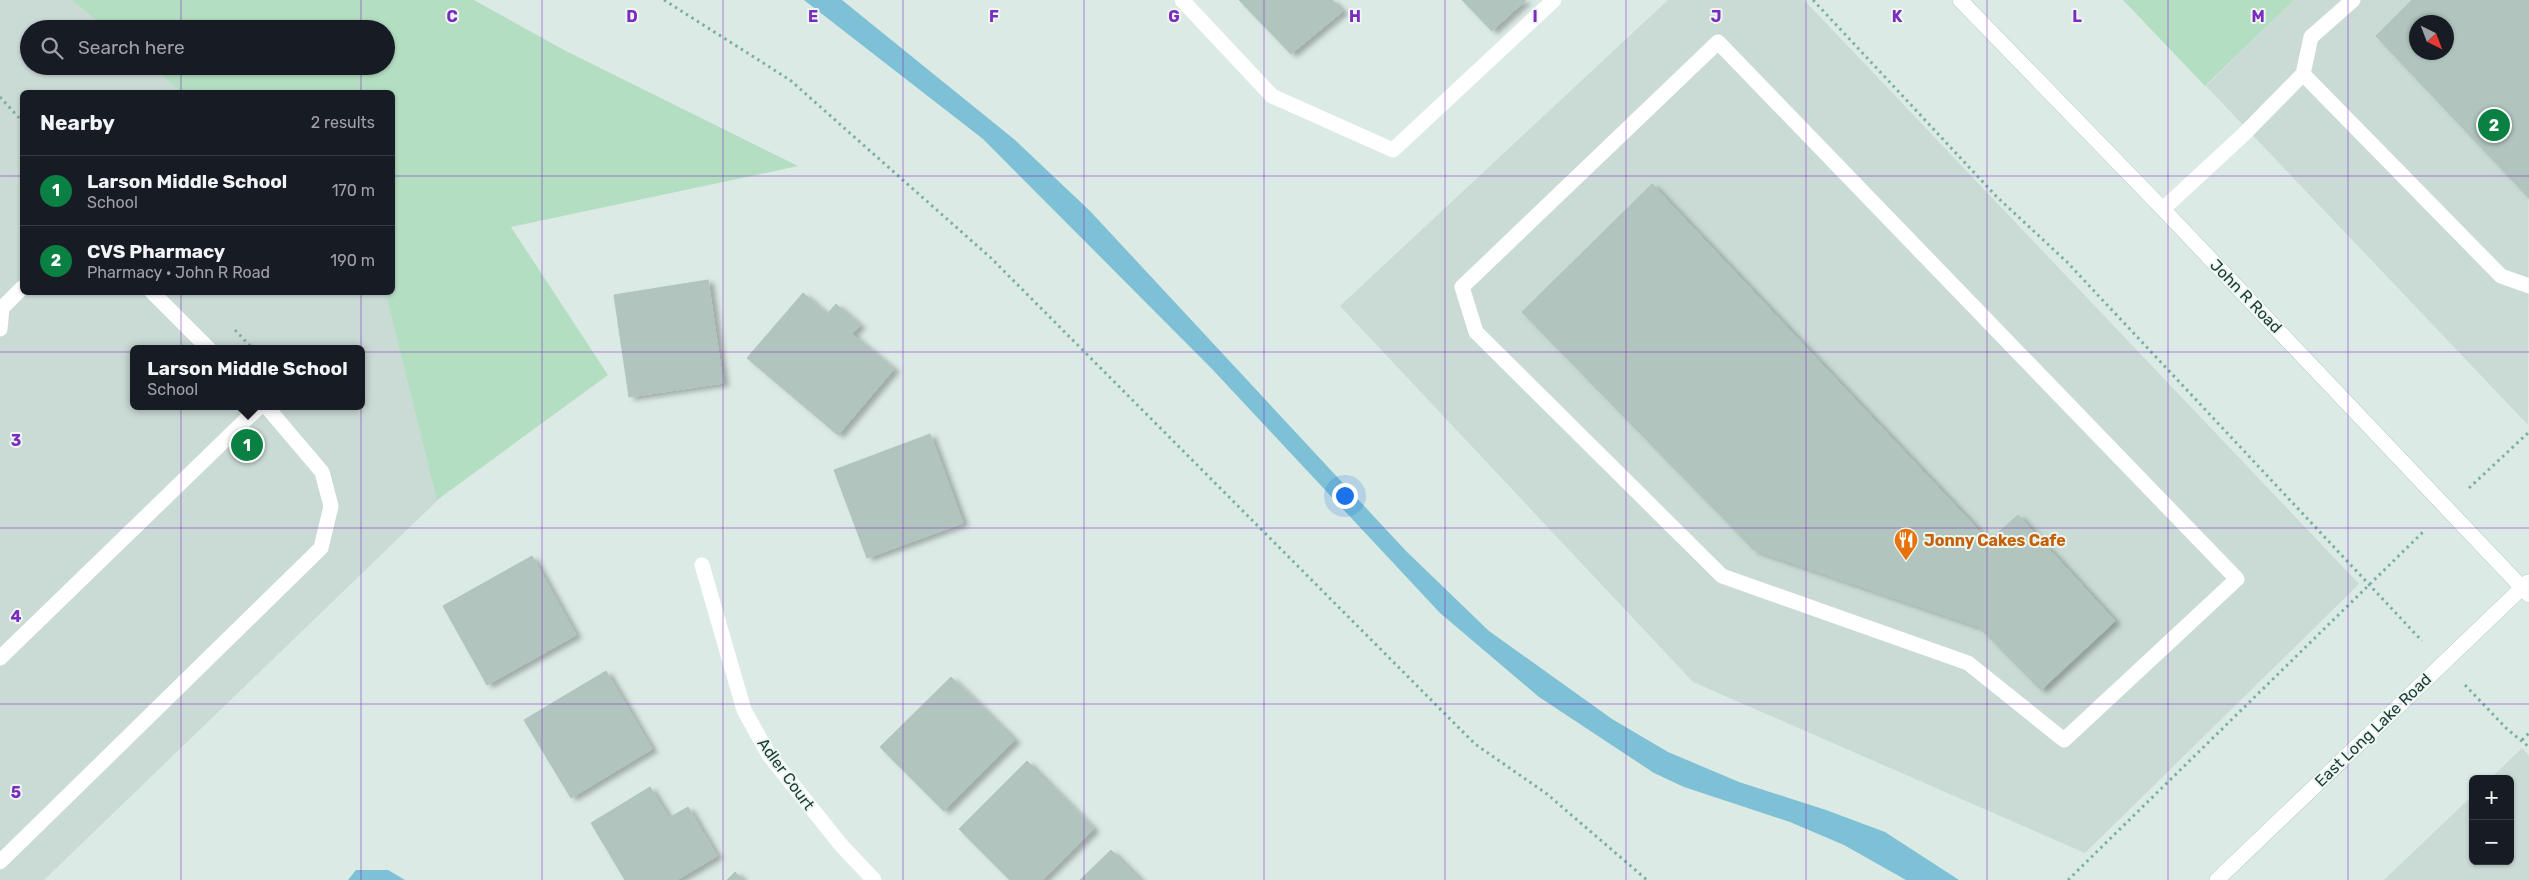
<!DOCTYPE html>
<meta charset="utf-8">
<style>
body{margin:0;font-family:Rubik,sans-serif;background:#20242c;color:#f1f3f6}
.controls{position:absolute;right:15px;bottom:15px;display:grid;overflow:hidden;border-radius:8px;box-shadow:0 1px 4px #0004}
.controls button{width:45px;height:45px;display:grid;place-items:center;padding:0;border:0;border-bottom:1px solid #363941;background:#171b24;color:#f1f3f6;font:25px sans-serif}
.compass{position:absolute;left:2409px;top:15px;width:45px;height:45px;border-radius:50%;background:#171b24;box-shadow:0 1px 4px #0004;rotate:138deg}
.you{position:absolute;left:1344px;top:495px;width:18px;height:18px;margin:-12px;border:4px solid #fff;border-radius:50%;background:#1a73e8;box-shadow:0 0 0 8px #1a73e833}
.badge{display:grid;place-items:center;width:32px;height:32px;border-radius:50%;background:#0b8043;color:#fff;font-size:16px;font-weight:700}
.pin{position:absolute;translate:-50% -50%;border:2px solid #fff;box-shadow:0 1px 5px #0006}
.popup{position:absolute;left:130px;top:345px;width:235px;height:65px;box-sizing:border-box;display:grid;place-content:center;border-radius:8px;background:#171b24;filter:drop-shadow(0 1px 4px #0005);font-size:16px;white-space:nowrap;color:#9ea1a6}
.popup b{font-size:19px;color:#f1f3f6}
.popup::after{content:'';position:absolute;left:50%;top:100%;margin-left:-10px;border:10px solid transparent;border-top-color:#171b24}
.list{margin:0;padding:0;list-style:none}
h2{display:flex;justify-content:space-between;align-items:center;height:65px;margin:0;padding:0 20px;font-size:21px}
h2 small{font-size:16px;font-weight:400;color:#9ea1a6}
.list li{display:grid;grid-template-columns:32px 1fr auto;gap:15px;align-items:center;box-sizing:border-box;height:70px;padding:0 20px;border-top:1px solid #363941}
.list b{display:block;font-size:19px;white-space:nowrap}
.list p{margin:0;font-size:16px;white-space:nowrap;color:#9ea1a6}
.list em{font-size:16px;font-style:normal;color:#9ea1a6}
.icon{flex:none;width:28px;height:28px;fill:none;stroke:currentColor;stroke-width:2;stroke-linecap:round;stroke-linejoin:round}
.map{position:relative;flex:none;width:2529px;height:880px;overflow:hidden}
.search{position:absolute;background:#171b24;box-shadow:0 1px 4px #0004;left:20px;top:20px;width:375px;height:55px;display:flex;align-items:center;gap:12px;box-sizing:border-box;padding:0 18px;border-radius:28px;color:#9ea1a6;font-size:19px}
.panel{position:absolute;background:#171b24;box-shadow:0 1px 4px #0004;left:20px;top:90px;width:375px;height:205px;border-radius:8px}
.map>svg:first-child{display:block}
.built{fill:#cadad4;fill-rule:evenodd}
.green{fill:#b3dec2}
.water{fill:#7ec0d5}
.building{fill:#b1c5be;stroke:#aec4bd;fill-rule:evenodd;filter:url(#shadow)}
.lines{fill:none;stroke-linecap:round;stroke-linejoin:round}
.secondary-casing{stroke:#afcbc3;stroke-width:16}
.path{stroke:#7ab0a4;stroke-width:3;stroke-dasharray:2.5 4;stroke-linecap:butt}
.service{stroke:#fff;stroke-width:15}
.minor{stroke:#fff;stroke-width:15}
.secondary{stroke:#fff;stroke-width:15}
.grid{fill:none;stroke:#7b2cbf;stroke-width:1;stroke-opacity:0.55}
.labels{text-anchor:middle;dominant-baseline:central;stroke-width:4;stroke-linejoin:round;paint-order:stroke}
.street-label{font-size:16px;fill:#1d3a35;stroke:#edf7f2}
.food-label{font-size:16px;font-weight:bold;fill:#c56008;stroke:#edf7f2;text-anchor:start}
.grid-label{font-size:16px;text-anchor:middle;font-weight:bold;fill:#7b2cbf;stroke:#edf7f2;stroke-width:4;stroke-linejoin:round;paint-order:stroke}
</style>
<div class="map">
<svg width="2529" height="880" viewBox="0 0 2529 880">
<defs>
<filter id="shadow"><feDropShadow dx="5.5" dy="3" stdDeviation="2.5" flood-color="#0004"/></filter>
</defs>
<rect width="100%" height="100%" fill="#dceae5"/>
<path class="built" d="M0 0H176L204 29H29V66H240L265 92H22V292H392L553 389 44 880H0ZM133 349H361V406H133Z
M1668 0H1804L2359 584 2085 853 1693 682 1340 306Z
M2294 0H2529L2528 425 2206 86ZM2416 22H2446V52H2416Z
M2522 748 2529 756V880H2384L2473 795V861H2510V779H2490Z"/>
<path class="green" d="M72 0H474L564 50 798 166 511 227 608 375 437 500 386 293 392 292V92H182L151 66H386V29H107Z
M2123 0H2294L2205 86Z"/>
<path class="water" d="M804 0H842L1015 140 1090 211 1406 551 1489 631 1612 719 1668 752 1739 782 1826 810 1885 832 1959 880H1906L1844 845 1790 822 1684 787 1654 773 1539 697 1440 613 1213 370 983 139Z
M356 870H388L405 880H348Z"/>
<path class="building" d="M1239 0H1332L1343 11 1291 54Z
M1462 0H1526L1492 31Z
M2412 0H2529V198L2376 36ZM2416 22H2446V52H2416Z
M1652 184 1989 541 2018 515 2115 621 2041 690 1979 627 1754 550 1522 312Z
M708 280 723 383 629 397 614 295Z
M803 293 827 314 836 304 860 325 852 334 894 369 838 435 747 358Z
M930 434 963 523 867 558 834 470Z
M532 556 576 635 487 685 443 606Z
M606 671 652 749 571 798 524 720Z
M951 677 1015 740 944 811 880 747Z
M1027 761 1094 829 1042 880H1010L959 829Z
M650 787 669 818 688 807 717 856 677 880H625L591 823Z
M1111 850 1141 880H1080Z
M735 872 743 880H727Z"/>
<g class="lines">
<defs>
<path id="secondary" d="M1960 0 2163 209 2529 595
M2217 880 2528 582"/>
</defs>
<use href="#secondary" class="secondary-casing"/>
<path class="path" d="M664 0 790 80 991 258 1475 744 1547 794 1647 880
M1813 0 1996 196 2067 262 2422 641
M0 97 22 121
M235 330 253 349
M2469 488 2529 432
M2465 685 2507 729 2529 747
M2522 740 2529 733
M2068 880 2425 530"/>
<path class="service" d="M1182 0 1272 96 1393 150 1554 0
M1718 42 2237 579 2064 740 1968 663 1722 576 1476 332 1462 287Z
M2303 74 2311 37 2353 0
M2163 209 2243 135 2303 74 2501 276 2529 286
M152 292 209 349
M0 329 2 308 22 288
M0 658 260 406
M0 862 321 548 331 506 322 472 266 406"/>
<path class="minor" d="M702 565 744 710 769 755 841 845 874 880"/>
<use href="#secondary" class="secondary"/>
</g>
<path class="grid" d="M181 0V29M361 0V29M542 0V880M723 0V880M903 0V880M1084 0V880M1264 0V880M1445 0V880M1626 0V880M1806 0V880M1987 0V880M2168 0V880M2348 0V880M181 66V92M361 66V92M0 176H22M392 176H2529M181 292V880M361 292V880M0 352H2529M0 528H2529M0 704H2529"/>
<defs>
<symbol id="restaurant-pin" viewBox="-11 -11 22 30"><path d="M0 17L-7.5 6A9.5 9.5 0 1 1 7.5 6Z" fill="#e8710a" stroke="#edf7f2"/><path d="M-5-6h1v4h1v-4h1v4h1v-4h1v5L-1.5 .5V6h-2V.5L-5-1ZM5-6V6H3V1.5H1.5Q1.5-4 5-6Z" fill="#fff"/></symbol>
</defs>
<g fill-rule="evenodd">
<use href="#restaurant-pin" x="1892" y="526" width="28" height="38"/>
</g>
<g class="labels">
<g class="street-label">
<text transform="translate(2246 296) rotate(46)">John R Road</text>
<text transform="translate(2373 730) rotate(-44)">East Long Lake Road</text>
<text transform="translate(786 774) rotate(54)">Adler Court</text>
</g>
<g class="food-label">
<text x="1924" y="540">Jonny Cakes Cafe</text>
</g>
</g>
<g class="grid-label">
<text x="452" y="22">C</text>
<text x="632" y="22">D</text>
<text x="813" y="22">E</text>
<text x="994" y="22">F</text>
<text x="1174" y="22">G</text>
<text x="1355" y="22">H</text>
<text x="1535" y="22">I</text>
<text x="1716" y="22">J</text>
<text x="1897" y="22">K</text>
<text x="2077" y="22">L</text>
<text x="2258" y="22">M</text>
<text x="16" y="446">3</text>
<text x="16" y="622">4</text>
<text x="16" y="798">5</text>
</g>
</svg>
<div class="controls">
<button>+</button>
<button>−</button>
</div>
<svg class="compass" viewBox="-18 -18 36 36"><path d="M0-13l5 13h-10z" fill="#e53935"/><path d="M0 13l5-13h-10z" fill="#9ea1a6"/></svg>
<div class="you"></div>
<div class="pin badge" style="left:247px;top:445px">1</div>
<div class="popup"><b>Larson Middle School</b>School</div>
<div class="pin badge" style="left:2494px;top:125px">2</div>
<div class="search"><svg class="icon" aria-label="search" viewBox="0 0 24 24"><circle cx="10" cy="10" r="6"/><path d="M15 15l6 6"/></svg>Search here</div>
<section class="panel">
<h2>Nearby<small>2 results</small></h2>
<ul class="list">
<li><span class="badge">1</span><div><b>Larson Middle School</b><p>School</p></div><em>170 m</em></li>
<li><span class="badge">2</span><div><b>CVS Pharmacy</b><p>Pharmacy · John R Road</p></div><em>190 m</em></li>
</ul>
</section>
</div>
